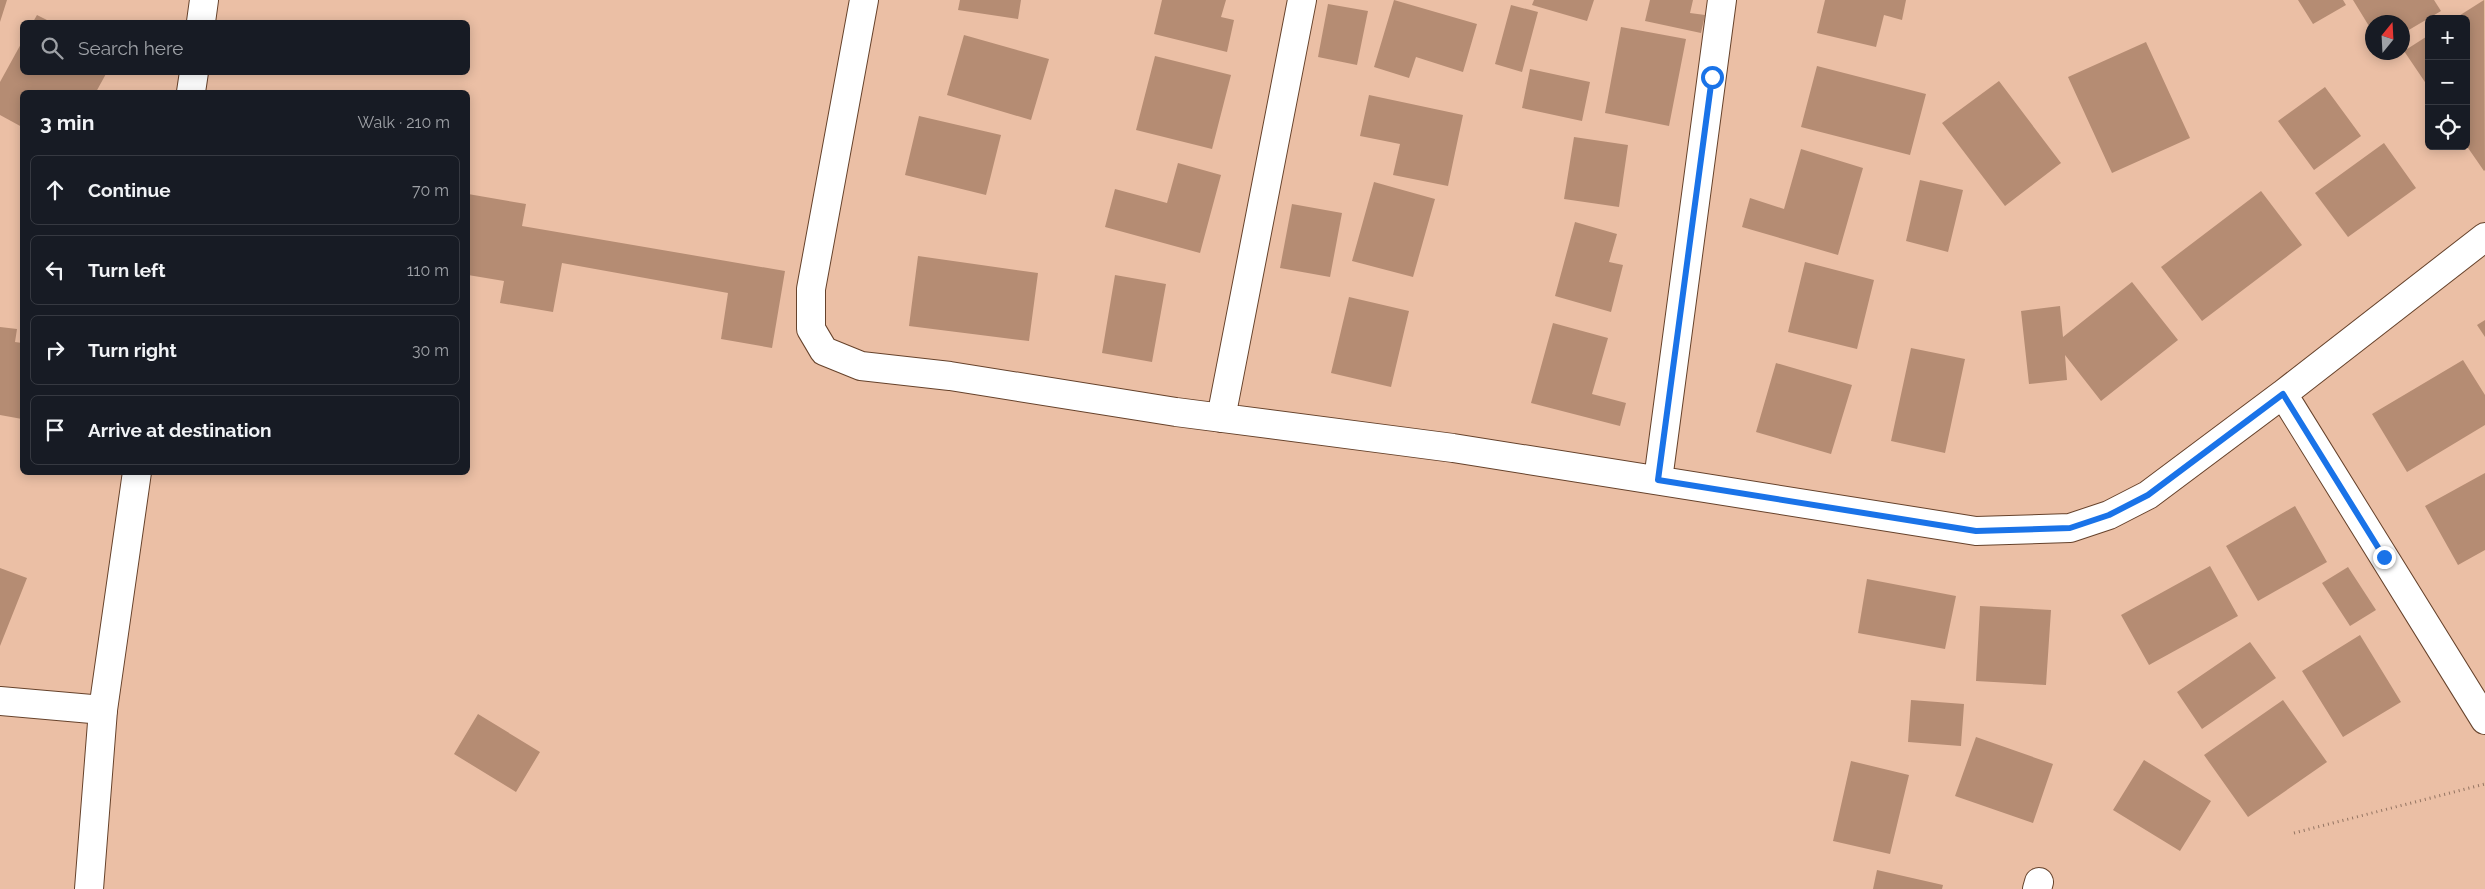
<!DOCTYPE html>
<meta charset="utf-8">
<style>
body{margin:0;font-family:Raleway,sans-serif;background:#242831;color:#f1f3f6}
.controls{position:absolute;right:15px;top:15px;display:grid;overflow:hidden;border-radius:8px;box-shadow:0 2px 12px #0003}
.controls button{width:45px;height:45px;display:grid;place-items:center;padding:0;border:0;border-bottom:1px solid #363941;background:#171b24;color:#f1f3f6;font:25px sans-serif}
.compass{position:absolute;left:2365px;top:15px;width:45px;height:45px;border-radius:50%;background:#171b24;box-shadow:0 2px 12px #0003;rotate:18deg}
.stop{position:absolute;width:15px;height:15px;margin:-11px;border:4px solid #1a73e8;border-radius:50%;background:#fff}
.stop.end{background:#1a73e8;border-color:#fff;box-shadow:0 1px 5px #0008}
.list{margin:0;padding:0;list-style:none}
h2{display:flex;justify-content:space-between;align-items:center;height:65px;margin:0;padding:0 20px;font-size:21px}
h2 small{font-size:16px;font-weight:400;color:#9ea1a6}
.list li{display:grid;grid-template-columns:32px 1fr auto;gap:15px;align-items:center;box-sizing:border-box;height:70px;margin:0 10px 10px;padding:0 10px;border:1px solid #363941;border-radius:8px}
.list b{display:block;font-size:19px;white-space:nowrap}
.list em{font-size:16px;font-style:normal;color:#9ea1a6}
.icon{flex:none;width:28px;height:28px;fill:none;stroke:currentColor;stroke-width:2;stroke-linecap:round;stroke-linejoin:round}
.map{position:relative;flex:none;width:2485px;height:889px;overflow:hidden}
.search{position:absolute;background:#171b24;box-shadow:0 2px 12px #0003;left:20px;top:20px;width:450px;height:55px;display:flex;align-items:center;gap:12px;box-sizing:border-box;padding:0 18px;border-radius:8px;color:#9ea1a6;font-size:19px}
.panel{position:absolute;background:#171b24;box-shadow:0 2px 12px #0003;left:20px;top:90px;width:450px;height:385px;border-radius:8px}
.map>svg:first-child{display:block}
.building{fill:#b58c73}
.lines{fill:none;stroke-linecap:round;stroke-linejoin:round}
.minor-casing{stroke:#66422b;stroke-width:30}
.secondary-casing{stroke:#66422b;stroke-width:30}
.path{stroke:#937462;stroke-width:3;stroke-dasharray:1 4;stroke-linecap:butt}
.minor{stroke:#fff;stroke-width:28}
.secondary{stroke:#fff;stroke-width:28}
.route{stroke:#1a73e8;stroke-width:6}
</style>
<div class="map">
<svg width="2485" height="889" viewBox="0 0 2485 889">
<rect width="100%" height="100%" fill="#ebbfa5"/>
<path class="building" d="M0 0H7L0 22Z
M960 0H1021L1018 19 958 10Z
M1162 0H1226L1221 17 1234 20 1227 52 1154 34Z
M1394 0 1477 24 1463 72 1416 57 1409 78 1374 67Z
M1534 0H1594L1587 21 1532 5Z
M1650 0H1693L1690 13 1705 15 1701 33 1645 21Z
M1825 0H1906L1902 20 1884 15 1876 47 1817 33Z
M2298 0H2343L2346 5 2313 24Z
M2353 0H2434L2441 11 2402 34V22H2372V31Z
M2484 0 2485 170 2484 171 2466 145V19H2454Z
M1328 4 1368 11 1357 65 1318 57Z
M1511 5 1538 12 1522 72 1495 64Z
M37 15 51 22H33Z
M1621 27 1686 39 1669 126 1605 113Z
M964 35 1049 59 1031 120 947 95Z
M2429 35V88L2404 51Z
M22 42V72H107L96 92H22V127L0 115V82Z
M2146 42 2190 138 2112 173 2068 77Z
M1155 56 1231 75 1212 149 1136 130Z
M1817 66 1926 94 1910 155 1801 127Z
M1530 69 1590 82 1582 121 1522 108Z
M1999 81 2061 163 2005 206 1942 123Z
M2325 87 2361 136 2314 170 2278 121Z
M1369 95 1463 115 1448 186 1393 175 1400 144 1360 136Z
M919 116 1001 135 986 195 905 175Z
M1574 137 1628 145 1619 207 1564 199Z
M2384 143 2416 188 2348 237 2315 193Z
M1801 149 1863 168 1838 255 1742 227 1750 198 1784 209Z
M1178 163 1221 175 1200 253 1105 227 1115 189 1167 203Z
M1920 180 1963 190 1948 252 1906 241Z
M1374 182 1435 199 1413 277 1352 261Z
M2261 191 2302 245 2202 321 2161 267Z
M468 194 526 204 522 226 785 271 772 348 721 339 728 293 562 263 553 312 500 303 504 281 468 275Z
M1292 204 1342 213 1330 277 1280 268Z
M1575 222 1617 234 1609 262 1623 265 1611 312 1555 296Z
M918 256 1038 273 1029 341 909 326Z
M1805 262 1874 280 1857 349 1788 332Z
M1115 275 1166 284 1152 362 1102 353Z
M2132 282 2178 340 2101 401 2065 355 2067 380 2029 384 2021 311 2060 306 2063 337Z
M1349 297 1409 311 1391 387 1331 373Z
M2485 320V337L2477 325Z
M1553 323 1608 338 1592 394 1626 403 1620 426 1531 403Z
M0 327 17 329 15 342 22 343V419L0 415Z
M1911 348 1965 359 1945 453 1891 441Z
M2463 360 2485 395V425L2407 472 2372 414Z
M1776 363 1852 385 1831 454 1756 432Z
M2485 473V550L2458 565 2425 506Z
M2295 506 2327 562 2258 601 2226 546Z
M2210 566 2238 616 2149 665 2121 615Z
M2348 567 2376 610 2350 626 2322 583Z
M0 568 27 578 0 646Z
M1867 579 1956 596 1945 649 1858 633Z
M1980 606 2051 610 2046 685 1976 681Z
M2360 635 2401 702 2343 737 2302 671Z
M2250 642 2276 678 2202 729 2177 692Z
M1911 700 1964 704 1961 746 1908 742Z
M2283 700 2327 762 2248 817 2204 755Z
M478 714 540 752 516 792 454 754Z
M1976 737 2053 764 2033 823 1955 796Z
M2144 760 2211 801 2180 851 2113 810Z
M1851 761 1909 775 1890 854 1833 841Z
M1877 870 1943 885 1942 889H1873Z"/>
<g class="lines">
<defs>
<path id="minor" d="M864 0 811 289V329L824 351 861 366 950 376 1176 412 1453 448 1976 531 2070 528 2109 515 2148 495 2283 394
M2485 237 2283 394 2485 720
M1221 418 1302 0
M1658 480 1722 0
M0 701 103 710
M2037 889 2039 882"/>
<path id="secondary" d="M201 22 204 0
M191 92 194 72
M89 889 103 710 137 472"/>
</defs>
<use href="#minor" class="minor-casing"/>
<use href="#secondary" class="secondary-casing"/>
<path class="path" d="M2294 833 2485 784"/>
<use href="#minor" class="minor"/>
<use href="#secondary" class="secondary"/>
</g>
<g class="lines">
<path class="route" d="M1712 77 1658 480 1976 531 2070 528 2109 515 2148 495 2283 394 2384 557"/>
</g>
</svg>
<div class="controls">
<button>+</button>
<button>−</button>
<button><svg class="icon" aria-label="locate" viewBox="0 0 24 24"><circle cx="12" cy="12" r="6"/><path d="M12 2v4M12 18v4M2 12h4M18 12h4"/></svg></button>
</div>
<svg class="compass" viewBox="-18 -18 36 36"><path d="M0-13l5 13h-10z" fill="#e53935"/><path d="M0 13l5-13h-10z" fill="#9ea1a6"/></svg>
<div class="stop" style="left:1712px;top:77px"></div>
<div class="stop end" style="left:2384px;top:557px"></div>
<div class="search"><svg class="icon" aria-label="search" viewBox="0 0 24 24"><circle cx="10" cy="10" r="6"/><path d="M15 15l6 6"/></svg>Search here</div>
<section class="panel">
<h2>3 min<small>Walk · 210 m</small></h2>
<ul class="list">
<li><svg class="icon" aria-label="ahead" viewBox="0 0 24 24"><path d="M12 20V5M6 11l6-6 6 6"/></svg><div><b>Continue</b></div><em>70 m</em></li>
<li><svg class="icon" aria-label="left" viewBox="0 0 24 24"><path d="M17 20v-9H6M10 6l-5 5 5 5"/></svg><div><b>Turn left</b></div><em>110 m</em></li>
<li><svg class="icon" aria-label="right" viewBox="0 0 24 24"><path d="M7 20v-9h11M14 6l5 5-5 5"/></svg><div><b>Turn right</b></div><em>30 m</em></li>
<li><svg class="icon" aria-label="arrive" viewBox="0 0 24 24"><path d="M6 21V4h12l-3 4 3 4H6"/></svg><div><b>Arrive at destination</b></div></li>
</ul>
</section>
</div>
